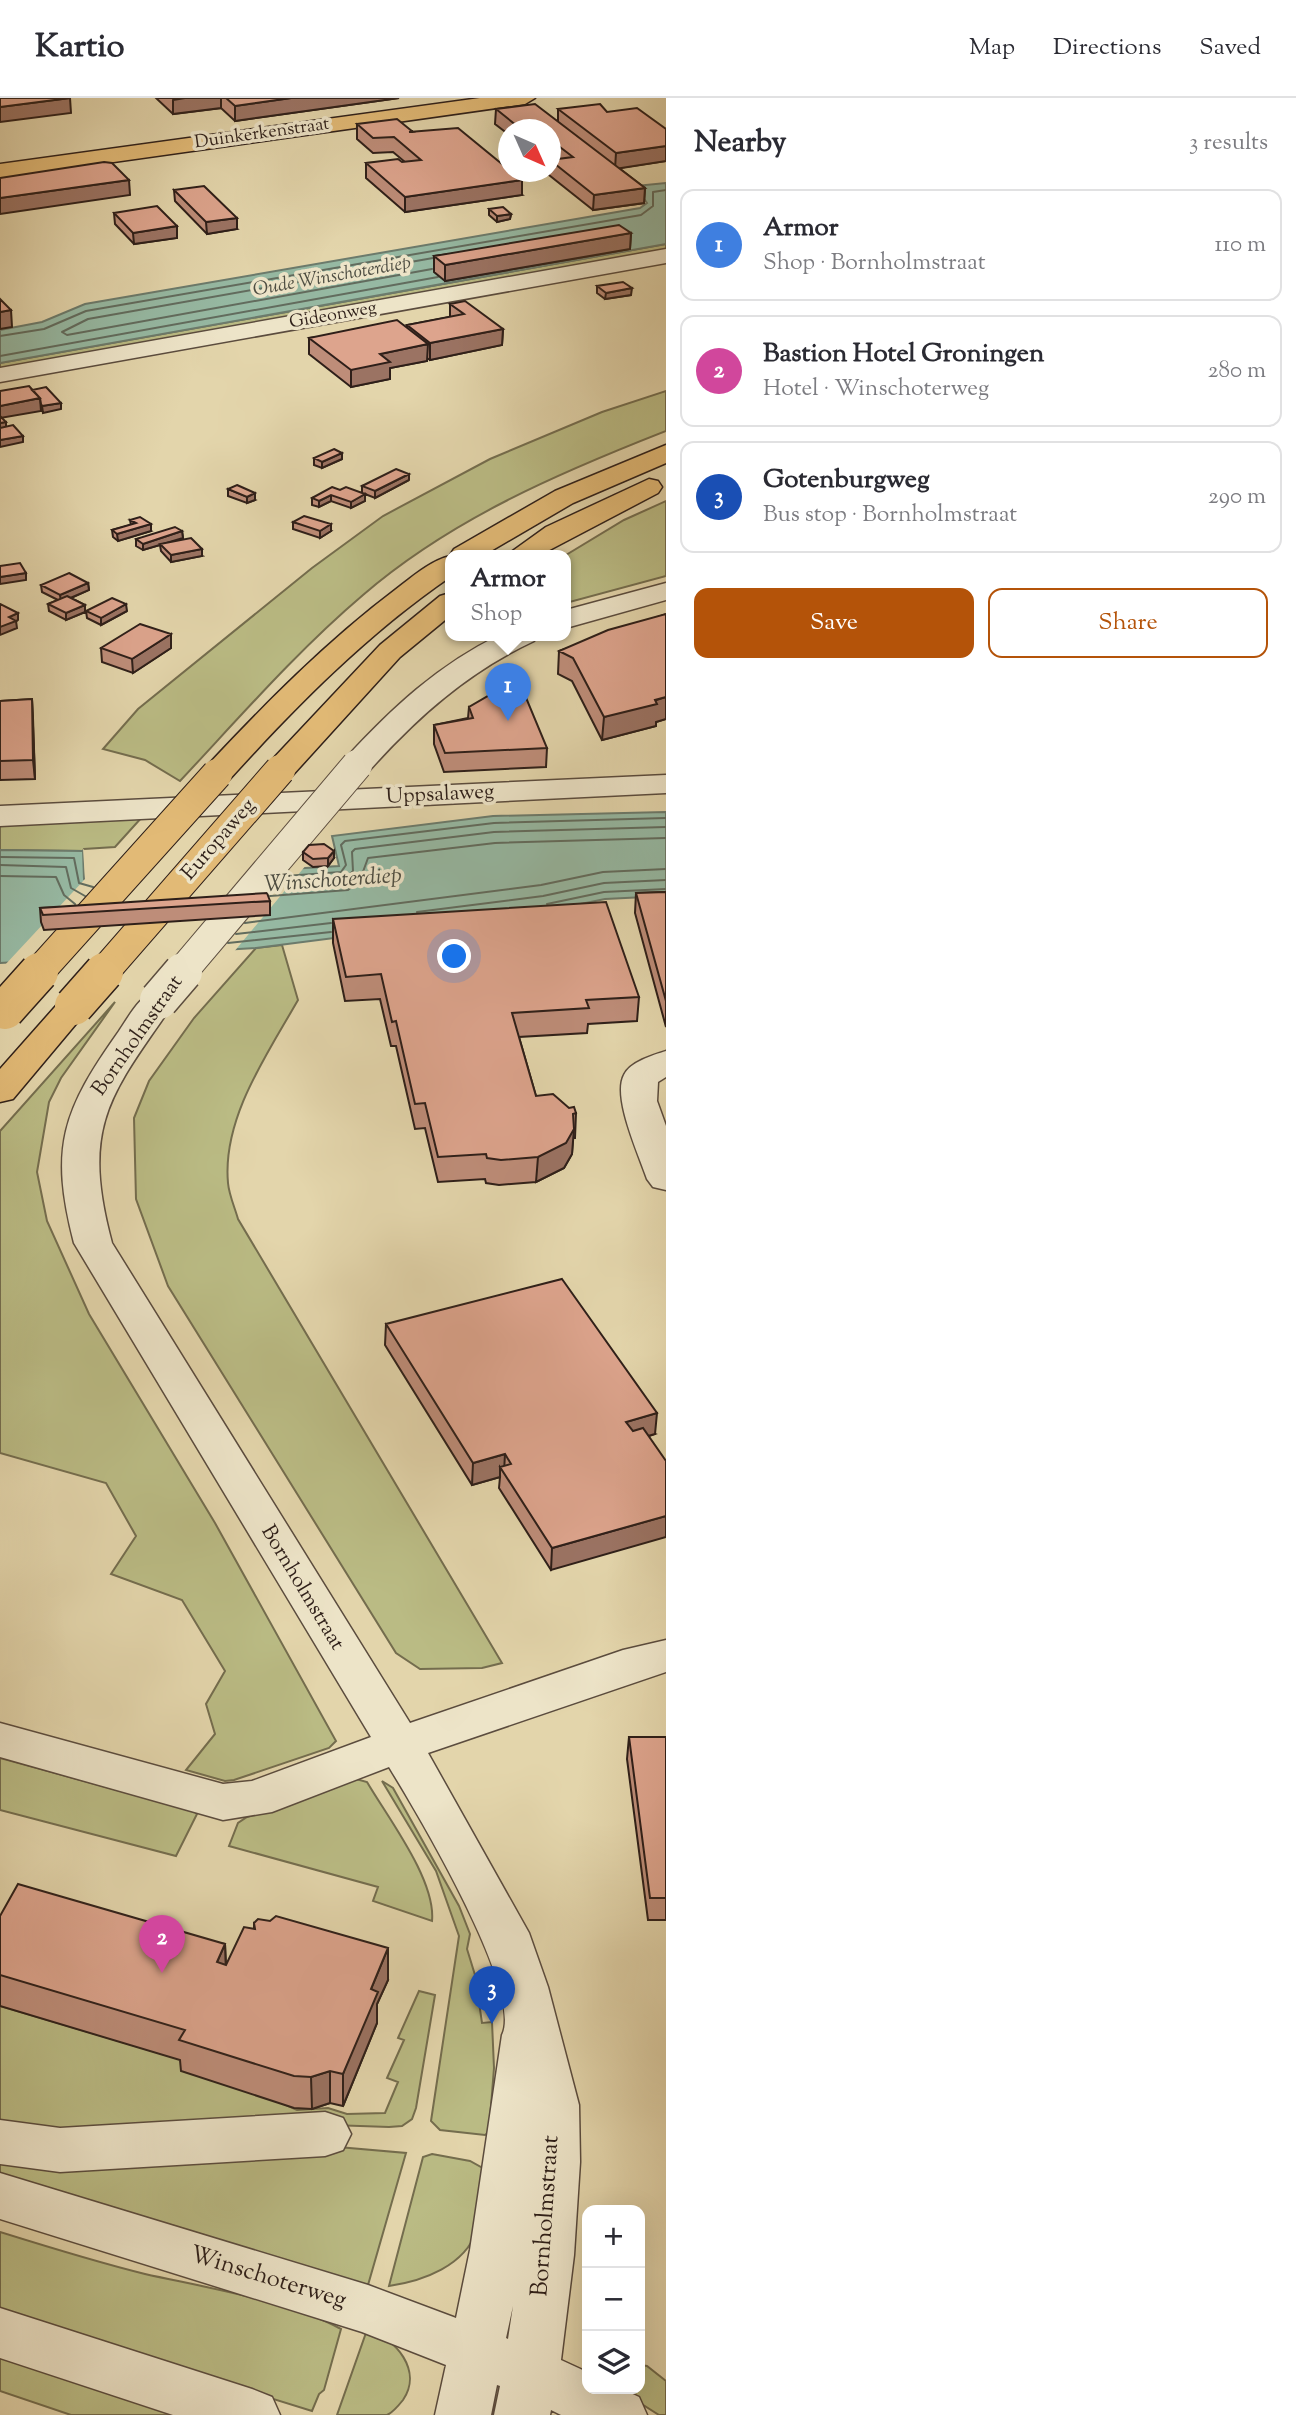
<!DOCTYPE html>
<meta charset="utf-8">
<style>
body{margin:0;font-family:"Sorts Mill Goudy",serif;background:#f2f2f3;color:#2b2b33}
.controls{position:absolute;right:21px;bottom:21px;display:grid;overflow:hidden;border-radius:14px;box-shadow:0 7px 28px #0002}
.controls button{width:63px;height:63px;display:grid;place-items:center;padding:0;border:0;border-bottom:2px solid #e1e1e2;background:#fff;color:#2b2b33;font:35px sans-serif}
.compass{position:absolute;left:498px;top:21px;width:63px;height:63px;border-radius:50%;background:#fff;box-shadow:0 7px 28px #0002;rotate:135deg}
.you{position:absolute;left:455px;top:859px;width:24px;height:24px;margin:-18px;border:5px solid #fff;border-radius:50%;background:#1a73e8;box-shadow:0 0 0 10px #1a73e833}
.badge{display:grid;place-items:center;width:46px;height:46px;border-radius:50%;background:#b45309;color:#fff;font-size:23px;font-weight:700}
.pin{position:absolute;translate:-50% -58px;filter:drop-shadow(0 2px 4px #0008)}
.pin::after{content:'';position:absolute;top:37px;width:24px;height:21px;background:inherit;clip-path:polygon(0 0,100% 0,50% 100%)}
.popup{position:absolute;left:445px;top:452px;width:126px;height:91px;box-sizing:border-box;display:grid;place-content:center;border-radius:14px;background:#fff;filter:drop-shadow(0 2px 5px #0005);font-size:23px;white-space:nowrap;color:#7c7c81}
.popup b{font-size:26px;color:#2b2b33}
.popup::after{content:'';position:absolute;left:50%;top:100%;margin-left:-14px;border:14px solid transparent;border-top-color:#fff}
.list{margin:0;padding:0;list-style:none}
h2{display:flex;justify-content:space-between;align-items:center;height:91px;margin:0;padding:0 28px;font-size:30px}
h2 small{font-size:23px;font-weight:400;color:#7c7c81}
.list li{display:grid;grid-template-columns:46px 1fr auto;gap:21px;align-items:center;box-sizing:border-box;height:112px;margin:0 14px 14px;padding:0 14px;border:2px solid #e1e1e2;border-radius:14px}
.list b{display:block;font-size:26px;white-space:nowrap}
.list p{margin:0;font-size:23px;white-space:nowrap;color:#7c7c81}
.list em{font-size:23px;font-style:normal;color:#7c7c81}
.actions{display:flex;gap:14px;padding:21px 28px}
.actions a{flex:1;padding:16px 0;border:2px solid #b45309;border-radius:14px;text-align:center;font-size:24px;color:#b45309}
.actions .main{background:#b45309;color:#fff}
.icon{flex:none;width:38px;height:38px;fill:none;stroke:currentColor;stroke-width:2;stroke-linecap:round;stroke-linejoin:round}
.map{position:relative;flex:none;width:666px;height:2317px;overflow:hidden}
header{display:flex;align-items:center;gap:42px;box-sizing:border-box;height:98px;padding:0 35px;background:#fff;border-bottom:2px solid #e1e1e2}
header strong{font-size:33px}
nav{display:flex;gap:38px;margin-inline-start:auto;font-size:24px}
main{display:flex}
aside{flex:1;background:#fff}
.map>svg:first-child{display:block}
.green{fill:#babb84;stroke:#746d4e;stroke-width:2}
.water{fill:#96b9a3;stroke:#6c7b6c;stroke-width:2}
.pier{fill:#e3d5ab}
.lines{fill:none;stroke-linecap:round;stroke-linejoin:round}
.shore{stroke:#626c5e;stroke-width:2}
.minor-casing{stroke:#5b4c3e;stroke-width:3}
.major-casing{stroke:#2e1f19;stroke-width:3}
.highway-casing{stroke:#2e1f19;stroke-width:3}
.minor{fill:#ede4c8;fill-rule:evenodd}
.major{fill:#e2ba76;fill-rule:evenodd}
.highway{fill:#e2ba76;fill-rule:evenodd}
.minor-bridge-far1-casing{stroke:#5b4c3e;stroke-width:32;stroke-linecap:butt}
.minor-bridge-casing{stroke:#5b4c3e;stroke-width:41;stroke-linecap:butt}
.highway-bridge-far1-casing{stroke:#2e1f19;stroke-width:32;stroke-linecap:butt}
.highway-bridge-casing{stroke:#2e1f19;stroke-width:41;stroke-linecap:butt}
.minor-bridge-far1{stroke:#ede4c8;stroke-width:30}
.minor-bridge{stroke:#ede4c8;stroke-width:38}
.highway-bridge-far1{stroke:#e2ba76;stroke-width:30}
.highway-bridge{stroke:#e2ba76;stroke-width:38}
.wall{fill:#be8d79;stroke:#2e1f19;stroke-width:2}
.shaded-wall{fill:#9b7363;stroke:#2e1f19;stroke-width:2}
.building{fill:#dda48d;stroke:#2e1f19;stroke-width:2}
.labels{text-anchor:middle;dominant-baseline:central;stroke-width:7;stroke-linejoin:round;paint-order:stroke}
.far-street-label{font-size:18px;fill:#2e1f19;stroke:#ede4c8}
.far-water-label{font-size:19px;font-style:italic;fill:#4d4d42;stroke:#ede4c8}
.street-label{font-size:21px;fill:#2e1f19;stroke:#ede4c8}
.water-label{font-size:23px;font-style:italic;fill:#4d4d42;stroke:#ede4c8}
.near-street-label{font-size:24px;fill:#2e1f19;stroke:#ede4c8}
</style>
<header>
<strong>Kartio</strong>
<nav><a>Map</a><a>Directions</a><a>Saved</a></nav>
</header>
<main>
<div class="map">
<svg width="666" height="2317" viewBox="0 0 666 2317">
<rect width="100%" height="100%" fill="#e3d5ab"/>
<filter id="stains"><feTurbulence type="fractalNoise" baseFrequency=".00286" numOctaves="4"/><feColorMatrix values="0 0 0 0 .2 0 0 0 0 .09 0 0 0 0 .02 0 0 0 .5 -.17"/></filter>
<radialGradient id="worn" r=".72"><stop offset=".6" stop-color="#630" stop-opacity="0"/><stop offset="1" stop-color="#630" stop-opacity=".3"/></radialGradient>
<path class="green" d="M666 146V153L0 273V265Z
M666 293V333C559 375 451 421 363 497 297 553 239 620 180 683L145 662 103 651 138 611 312 470 383 418 490 361 602 314Z
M666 403V478L566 505V457L624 422Z
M143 718 115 749 84 751 83 753 0 752V725Z
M282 847 298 902C268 955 222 1020 228 1085 229 1097 235 1110 238 1121L502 1565 482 1570 420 1571 396 1555 168 1188 136 1101 134 1020 149 983 194 920 256 850Z
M115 904 61 980 49 1004 37 1074 47 1123 89 1216 215 1425 336 1643 329 1650 234 1682 225 1683 186 1672 215 1636 206 1606 225 1573 182 1502 111 1476 136 1438 106 1385 0 1355V1033Z
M0 1660 194 1713 197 1716 176 1758 0 1712Z
M356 1681 367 1684C388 1720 436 1782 432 1823L373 1803 378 1789 229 1748 238 1725 247 1719Z
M382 1683 393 1690 459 1808 470 1836 467 1851 475 1877 482 1925 492 1924 494 1970 489 2034 485 2037 440 2032 431 2023 459 1838 436 1773Z
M419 1893 435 1897 416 2010 412 2021 402 2028 389 2029 331 2027 131 2040 0 2028V1908L186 1963 297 2012 328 2010 347 2016 385 2015 398 1984 387 1980 404 1942 398 1940Z
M338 2049 406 2055 368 2187 0 2082V2060Z
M432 2056 470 2063 488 2073C485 2092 483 2114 477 2132 465 2168 423 2183 389 2188L423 2059Z
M0 2134C48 2149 96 2164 145 2176 203 2189 290 2203 341 2231L324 2292 319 2296 312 2313 0 2216Z
M367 2232C396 2240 423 2273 403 2302 399 2307 392 2315 387 2317 373 2317 352 2317 337 2317Z
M0 2253 202 2317H71L0 2293Z
M640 2267 647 2268 666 2283V2317H659L626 2296 627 2291H640Z"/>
<path class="water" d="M666 85V146L0 265V232L42 224 85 206 640 110 647 105 635 88Z
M666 714V798L605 801 546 813 256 850 0 865V752L83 753 84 781 88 783 339 768 332 738 493 718Z"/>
<path class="pier" d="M83 751 86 753 88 779 307 766 233 855 4 868 85 781Z"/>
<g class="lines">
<path class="shore" d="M432 171 67 237 62 234 88 221 433 160
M0 238 44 231 86 213 641 117 653 108V94L666 92
M0 258 438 179
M0 759 74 760 79 785 93 789
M0 767 66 769 71 790 85 798
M0 778 56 779 64 797 75 806
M285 778 341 774 346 767 341 747 345 743 494 725 666 720
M277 787 344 782 353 773 352 754 355 751 494 734 666 729
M270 798 348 792 360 782 368 760 495 745 666 740
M547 806 604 794 666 791
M417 814 543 798 604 785 666 782
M245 825 541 787 603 774 666 771
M236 836 331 825
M228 845 331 834"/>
<defs>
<path id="minor" d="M666 151V165L0 284V270Z
M666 485V502L566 530V512Z
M500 537H538L534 543C468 574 417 619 368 674L357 676 346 674 342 667 346 660C391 611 439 566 500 537Z
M666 677V695L0 728V708Z
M159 892 171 895 176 902C111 996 80 1026 112 1145L410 1625 623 1552 666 1542V1574L428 1655 529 1835 548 1889 579 2007 580 2064 574 2157 561 2262 587 2274V2291H622L639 2299 647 2317H561L551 2312 550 2317H494L500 2288 497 2287 491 2317H435L446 2267 362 2234 0 2121V2075L368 2187 456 2220 470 2152 502 1937C524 1893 416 1713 389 1669L272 1714 223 1722 0 1659V1625L223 1686 252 1683 371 1639 74 1145C49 1049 63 1012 119 933 130 917 140 896 159 892ZM513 2208 508 2241 506 2240Z
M666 953V979L658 984 657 1003 666 1028V1092L653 1089 647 1081C639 1057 612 999 624 977 630 964 653 957 666 953Z
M325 2014 343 2020 351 2036 343 2052 325 2058 60 2074 0 2066V2022L60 2030Z
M0 2210 252 2291 272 2299 280 2317H173L0 2260Z"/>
<path id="major" d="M480 0H535L525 6 0 80V66Z"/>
<path id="highway" d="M666 347V365L573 405 484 457H450L454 451 555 393Z
M649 381 658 383 662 389 658 395 540 457H507L546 429Z
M450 458V479C367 536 296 608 228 683L217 685 206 683 201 676 206 669C265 606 326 544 395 492 412 479 430 463 450 458Z
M450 495V518L400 559 291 679 280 681 269 679 264 672 269 665 380 547 440 498Z
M74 898 86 901 91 908 13 1001 0 1004V971L62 901Z"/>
</defs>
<use href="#minor" class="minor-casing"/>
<use href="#major" class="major-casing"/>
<use href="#highway" class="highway-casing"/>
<use href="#minor" class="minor"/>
<use href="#major" class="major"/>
<use href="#highway" class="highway"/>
<defs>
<path id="minor-bridge-far1" d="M181 875 357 667"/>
<path id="minor-bridge" d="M159 902 183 874"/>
<path id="highway-bridge-far1" d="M38 875 217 676
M103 875 280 672"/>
<path id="highway-bridge" d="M74 908 104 874
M5 912 39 874"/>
</defs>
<use href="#minor-bridge-far1" class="minor-bridge-far1-casing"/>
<use href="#minor-bridge" class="minor-bridge-casing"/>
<use href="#highway-bridge-far1" class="highway-bridge-far1-casing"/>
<use href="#highway-bridge" class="highway-bridge-casing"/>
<use href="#minor-bridge-far1" class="minor-bridge-far1"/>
<use href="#minor-bridge" class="minor-bridge"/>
<use href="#highway-bridge-far1" class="highway-bridge-far1"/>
<use href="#highway-bridge" class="highway-bridge"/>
</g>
<path class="wall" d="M156 0H399L235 23 221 10 173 16Z
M496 11 558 23V11L607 14 666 31V63L619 70 645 90 644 105 593 112 549 77V74H550V32H508V36L495 26Z
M357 26 413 34 522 97 405 114 366 80V65L405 64 393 54 373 55 357 41Z
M174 92 237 131 207 136 175 103Z
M489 111 511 116 510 121 497 124 489 117Z
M114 115 177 128V140L134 146 115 126Z
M631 135 630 151 445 183 434 174V158Z
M597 188 631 197 605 201 597 195Z
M450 206 503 231 502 247 430 262 427 260V263L390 270V281L351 289 309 256V240L407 230V227L450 219Z
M314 360 342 361 322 370 314 367Z
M409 382 375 400 365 396V403L351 410 331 403 319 409 312 407V400L340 392 362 395V388Z
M228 391 255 402 247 405 228 398Z
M130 422 151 433 118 443 113 439 112 432 131 427Z
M293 424 331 433 320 440 293 431Z
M182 433 183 440 170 444 202 458 171 464 161 453 160 447 143 452 136 448V441Z
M88 485 89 492 71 500 85 507V514L66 522 49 513 48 506 58 502 42 494 41 487Z
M86 513H127L101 527 87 520Z
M666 516V621L656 624V628L602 642 572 583 558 576 559 553Z
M171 536V550L133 575 102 564 101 550Z
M32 601 35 681 0 682V603Z
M469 609 547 650 546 669 444 674 434 646V627L468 620Z
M303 754 334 760 328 768 313 769 303 762Z
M666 794V929L635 815 636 795Z
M270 803V817L44 832 41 824 40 810Z
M333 821 639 899 637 923 588 926 587 935 519 939 536 998 576 1015 575 1040H573L572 1056 564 1070 536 1084 499 1087 486 1085 485 1081 438 1084 425 1030 415 1031 396 948H391L380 901 345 903 333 845Z
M386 1226 655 1336 649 1338 551 1472 499 1390 500 1379 472 1387 385 1247Z
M629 1639H666V1822H648L627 1661Z
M0 1818 225 1846 226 1866 254 1831V1825L388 1882 377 1906V1925L343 2008 330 2005 312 2011 294 2010 181 1973 180 1962 0 1908Z"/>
<path class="shaded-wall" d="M70 0 71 15 0 24V9Z
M185 0H221V10L173 16V2Z
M291 0H399L235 23V8Z
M556 46V61L550 62V47Z
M666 48V63L615 71 616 55Z
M129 82 130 97 0 116V100Z
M522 82V97L405 114V99Z
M645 90 644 105 593 112 594 97Z
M511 116 510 121 497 124V118Z
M237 120V131L207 136 206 124Z
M177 128V140L134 146 133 135Z
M631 135 630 151 445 183V167Z
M632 190 631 197 605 201 606 195Z
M11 212 12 229 0 231V214Z
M503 231 502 247 430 262V245Z
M428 246 427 263 390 270V281L351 289V272L380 256Z
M40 300 41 313 0 320V308Z
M61 305V311L43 315 42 308Z
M6 324V330L0 331V325Z
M23 338V344L0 349V342Z
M342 355V361L322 370V364Z
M409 376V382L375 400V393Z
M255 395V402L247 405V399Z
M365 396V403L351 410V404Z
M331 397V403L319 409V403Z
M151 426V433L118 443 117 436Z
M331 426V433L320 440V433Z
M182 433 183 440 143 452V446Z
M202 451V458L171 464V457Z
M26 475V482L0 486V479Z
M88 485 89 492 61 504 60 497Z
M126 506 127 513 101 527V520Z
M85 507V514L66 522V515Z
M18 515V522L16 523 17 530 0 537V529L9 519Z
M171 536V550L133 575 132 561Z
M666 599V621L656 624V628L602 642 604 619Z
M32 601 33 620 35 681 33 662Z
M334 753V760L328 768V760Z
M574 1031 572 1056 564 1070 536 1084 538 1059Z
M657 1315 655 1336 624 1345 626 1324Z
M505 1356 504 1374 500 1369V1379L472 1387 473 1365Z
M666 1418V1439L551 1472 552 1450Z
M225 1846 226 1877 217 1864Z
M388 1850V1882L377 1906V1925L343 2008V1976L371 1891Z
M330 1973V2005L312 2011 311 1979Z"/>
<path class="building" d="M0 0H70L0 9Z
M226 0H291L235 8Z
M535 6 645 90 594 97 550 62 573 59 556 46 550 47V32H522L496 11Z
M600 6 607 14 637 10 666 31V48L616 55 558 11Z
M397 21 413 34H409L458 30 508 71V74H512L522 82 405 99 366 65 398 61 402 64 421 62 394 39 373 40 357 26Z
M104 64 112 65 129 82 0 100V80Z
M204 88 237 120 206 124 174 92Z
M157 108 177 128 133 135 114 115Z
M503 109 511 116 497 118 489 111Z
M619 127 631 135 445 167 434 158Z
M623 184 632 190 606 195 597 188Z
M0 201 11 212 0 214Z
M465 203 503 231 430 245 407 227 464 216 450 206Z
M397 222 428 246 380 256 390 264 351 272 309 240Z
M29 288 40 300 0 308V293Z
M46 289 61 305 42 308 41 306 40 300 32 292Z
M0 318 6 324 0 325Z
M13 327 23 338 0 342V330Z
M334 351 342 355 322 364 314 360Z
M396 371 409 376 375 393 362 388Z
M237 387 255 395 247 399 228 391Z
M332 389 340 392 346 389 365 396 351 404 331 397 319 403 312 400Z
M304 418 331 426 320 433 293 424Z
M140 419 151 426 117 436 112 432 136 425 130 422Z
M175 429 182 433 143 446 136 441Z
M191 440 202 451 171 457 160 446Z
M20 465 26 475 0 479V468Z
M69 475 88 485 60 497 41 487Z
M67 498 85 507 66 515 48 506Z
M112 500 126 506 101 520 86 513Z
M0 506 18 515 9 519 16 523 0 529Z
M666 516V599L655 602 657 606 604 619 573 560 559 553 608 532Z
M140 526 171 536 132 561 101 550Z
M510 585 522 590 547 650 445 655 434 627 473 620 469 609Z
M32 601 33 662 0 663V603Z
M324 746 334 753 328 760 313 761 303 754 309 747Z
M666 794V903L636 795Z
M267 795 270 803 43 817 40 810Z
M606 804 639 899 586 902 589 910 512 915 536 998 553 996 569 1010 574 1009 576 1015 573 1016 574 1031 566 1045 538 1059 501 1062 487 1060 486 1056 438 1059 425 1005 415 1006 396 923 392 924 381 876 346 879 333 821Z
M562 1181 657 1315 626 1324 633 1333 643 1330 666 1363V1418L552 1450 500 1369 511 1366 505 1356 473 1365 386 1226Z
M629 1639H666V1800H650Z
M18 1786 225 1846 217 1864 226 1867 244 1829 255 1831 254 1825 258 1821 270 1823 276 1818 388 1850 371 1891 378 1894 343 1976 330 1973 311 1979 294 1978 179 1942 185 1932 0 1877V1818Z"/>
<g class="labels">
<g class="far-street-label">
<text transform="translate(262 36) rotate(-8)">Duinkerkenstraat</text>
<text transform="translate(333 218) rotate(-10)">Gideonweg</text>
</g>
<g class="far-water-label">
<text transform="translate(332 179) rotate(-10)">Oude Winschoterdiep</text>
</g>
<g class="street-label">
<text transform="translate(440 697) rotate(-3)">Uppsalaweg</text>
<text transform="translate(219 742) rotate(-49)">Europaweg</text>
<text transform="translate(138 938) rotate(-55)">Bornholmstraat</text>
<text transform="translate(302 1490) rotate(59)">Bornholmstraat</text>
</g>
<g class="water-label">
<text transform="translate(333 783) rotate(-4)">Winschoterdiep</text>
</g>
<g class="near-street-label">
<text transform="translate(546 2118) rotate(-86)">Bornholmstraat</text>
<text transform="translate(268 2180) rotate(17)">Winschoterweg</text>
</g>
</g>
<rect width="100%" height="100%" filter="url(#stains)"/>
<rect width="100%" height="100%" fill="url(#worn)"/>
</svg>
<div class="controls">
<button>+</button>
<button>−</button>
<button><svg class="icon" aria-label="layers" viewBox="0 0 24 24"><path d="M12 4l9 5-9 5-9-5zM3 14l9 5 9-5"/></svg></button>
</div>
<svg class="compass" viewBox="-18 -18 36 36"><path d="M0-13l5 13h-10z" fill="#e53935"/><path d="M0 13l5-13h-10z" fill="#7c7c81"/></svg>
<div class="you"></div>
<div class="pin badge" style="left:508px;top:623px;background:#3f7fe0">1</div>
<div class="popup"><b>Armor</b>Shop</div>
<div class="pin badge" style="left:162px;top:1875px;background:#d1479c">2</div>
<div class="pin badge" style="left:492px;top:1926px;background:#1a4fb4">3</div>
</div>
<aside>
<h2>Nearby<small>3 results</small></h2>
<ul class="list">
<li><span class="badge" style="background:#3f7fe0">1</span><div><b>Armor</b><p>Shop · Bornholmstraat</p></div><em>110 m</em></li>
<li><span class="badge" style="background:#d1479c">2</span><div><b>Bastion Hotel Groningen</b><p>Hotel · Winschoterweg</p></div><em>280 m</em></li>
<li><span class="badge" style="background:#1a4fb4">3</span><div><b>Gotenburgweg</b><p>Bus stop · Bornholmstraat</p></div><em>290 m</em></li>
</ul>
<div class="actions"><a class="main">Save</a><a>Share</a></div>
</aside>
</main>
